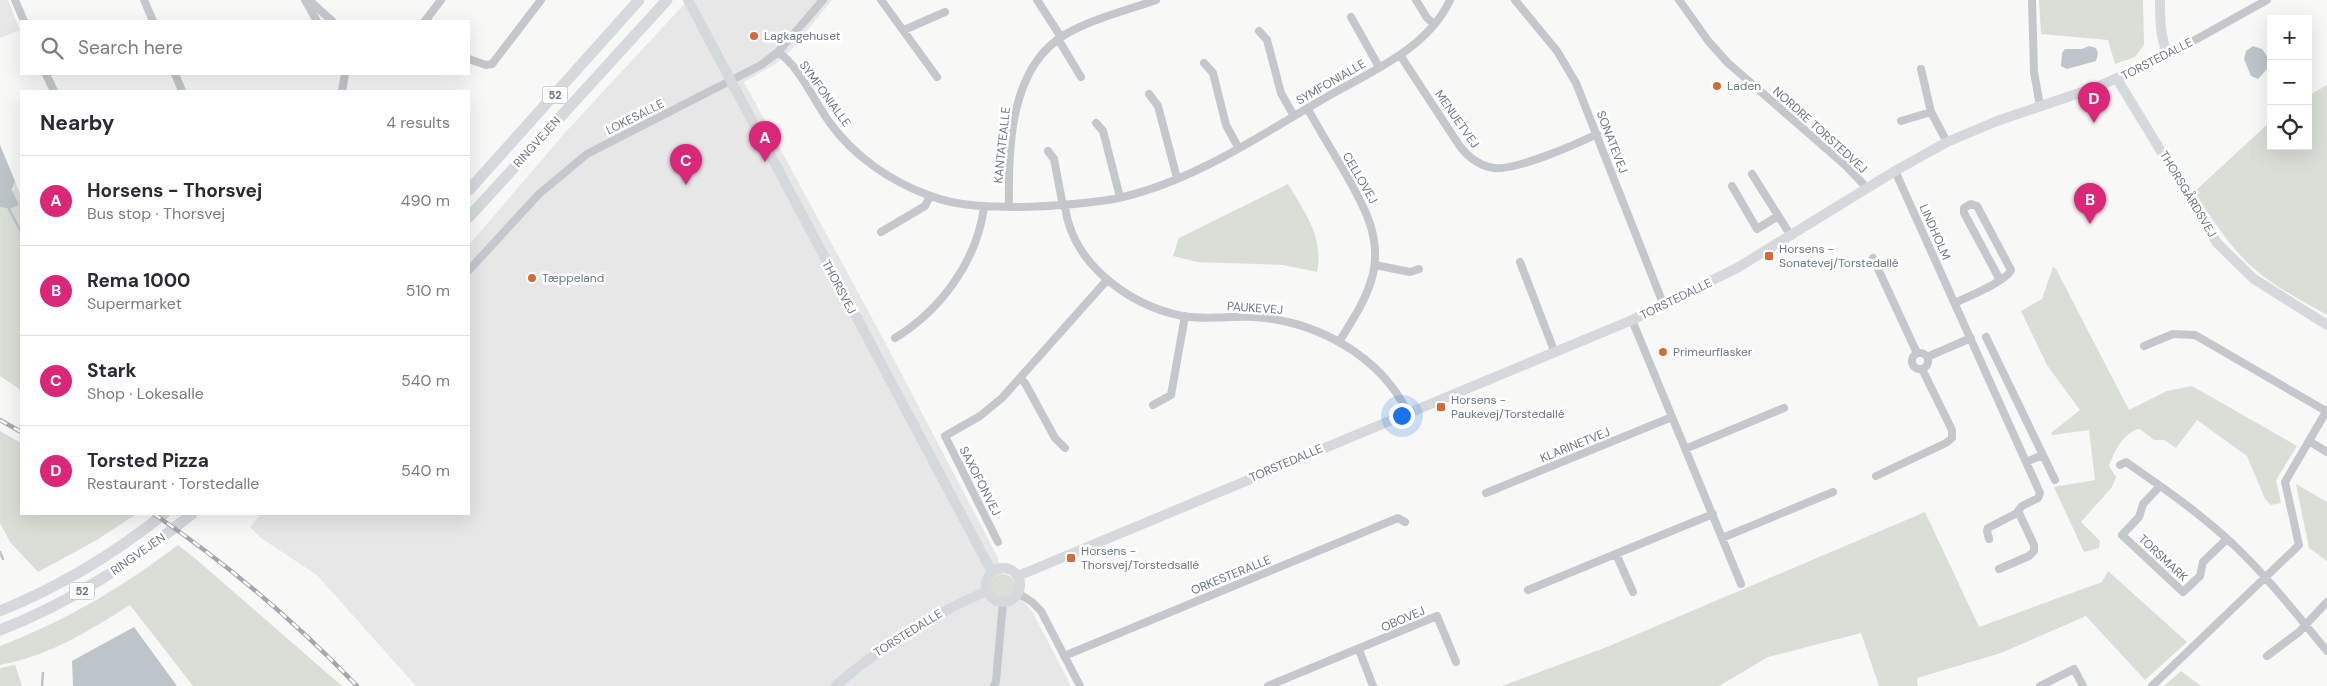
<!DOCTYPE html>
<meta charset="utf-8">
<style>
body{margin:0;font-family:"DM Sans",sans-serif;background:#f7f7f7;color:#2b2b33}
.controls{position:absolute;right:15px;top:15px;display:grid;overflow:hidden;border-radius:0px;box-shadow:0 5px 20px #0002}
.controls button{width:45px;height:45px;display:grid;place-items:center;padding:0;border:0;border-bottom:1px solid #e1e1e2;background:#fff;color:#2b2b33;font:25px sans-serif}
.you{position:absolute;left:1401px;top:415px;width:18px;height:18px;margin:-12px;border:4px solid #fff;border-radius:50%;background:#1a73e8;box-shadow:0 0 0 8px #1a73e833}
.badge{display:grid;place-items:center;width:32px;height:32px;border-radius:50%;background:#db2777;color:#fff;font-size:16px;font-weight:700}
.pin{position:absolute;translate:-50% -41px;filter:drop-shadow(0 1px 2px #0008)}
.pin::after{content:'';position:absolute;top:26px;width:18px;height:15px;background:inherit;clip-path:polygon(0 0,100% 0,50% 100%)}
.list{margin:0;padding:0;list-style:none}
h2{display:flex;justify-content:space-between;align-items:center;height:65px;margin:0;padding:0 20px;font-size:21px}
h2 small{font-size:16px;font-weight:400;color:#7c7c81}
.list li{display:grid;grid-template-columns:32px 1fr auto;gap:15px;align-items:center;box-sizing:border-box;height:90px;padding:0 20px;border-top:1px solid #e1e1e2}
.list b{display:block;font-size:19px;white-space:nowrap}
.list p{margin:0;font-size:16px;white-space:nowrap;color:#7c7c81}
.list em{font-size:16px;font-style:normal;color:#7c7c81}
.icon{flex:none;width:28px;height:28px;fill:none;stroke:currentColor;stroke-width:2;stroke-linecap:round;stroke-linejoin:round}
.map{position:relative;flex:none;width:2327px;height:686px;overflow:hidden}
.search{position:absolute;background:#fff;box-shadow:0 5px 20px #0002;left:20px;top:20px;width:450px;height:55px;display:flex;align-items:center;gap:12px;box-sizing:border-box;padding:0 18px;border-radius:0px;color:#7c7c81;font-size:19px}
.panel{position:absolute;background:#fff;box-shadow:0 5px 20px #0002;left:20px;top:90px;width:450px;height:425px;border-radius:0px}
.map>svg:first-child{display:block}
.built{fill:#e6e7e6}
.green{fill:#d9dfd7}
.water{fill:#bdc5ca}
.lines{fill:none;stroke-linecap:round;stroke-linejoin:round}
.stream{stroke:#bdc5ca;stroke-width:2.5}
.street{stroke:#c4c7cb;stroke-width:8}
.secondary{stroke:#d5d9dc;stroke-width:10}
.primary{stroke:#d5d9dc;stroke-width:11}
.rail-casing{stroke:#a4a8ae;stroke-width:4.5}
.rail{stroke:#fff;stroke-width:2.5;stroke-dasharray:8;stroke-linecap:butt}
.poi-dot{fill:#d56938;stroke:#fff;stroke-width:2}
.labels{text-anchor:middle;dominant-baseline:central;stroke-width:5;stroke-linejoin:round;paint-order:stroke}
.shield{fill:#fff;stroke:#979fa9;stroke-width:1}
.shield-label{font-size:11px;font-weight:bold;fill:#6a7684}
.poi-label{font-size:12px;fill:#6a7684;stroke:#fff;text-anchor:start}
.street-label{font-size:12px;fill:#6a7684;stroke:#fff}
</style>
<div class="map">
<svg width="2327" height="686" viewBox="0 0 2327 686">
<rect width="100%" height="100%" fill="#f8f8f6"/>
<path class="built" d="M0 0H8L20 30 0 38Z
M688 0H832L792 49 777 63 744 82 879 331 997 556 1004 582 1032 611 1071 686H416L317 575 261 538 250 527 261 514H469V245L563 135Z"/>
<path class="green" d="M2039 0H2143L2144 45 2135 57 2115 64 2108 40 2041 34Z
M2327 85V315C2297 298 2265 282 2242 257 2223 237 2209 214 2194 192L2271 121V146H2308V96Z
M15 181 21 197V390L0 376V207L9 209Z
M1288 184C1305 213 1324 237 1317 272L1283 265 1197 262 1173 256 1179 238Z
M2053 267 2056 269 2129 410 2167 391 2192 386 2297 446 2276 480 2281 503 2271 505 2265 499 2247 456 2197 420 2176 448 2164 440H2154L2140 429C2124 431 2114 452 2109 466L2116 477 2112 487 2081 522 2100 541 2099 548 2084 552 2054 487 2095 480 2089 430 2052 435 2051 433 2080 410 2047 365 2021 311 2042 299Z
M0 431 21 443V514L135 515 95 541 38 572 10 542 0 523Z
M2296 484 2327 502V561L2309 548Z
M1925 512 1979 627 2102 582 2108 571 2187 642 2145 680 2086 616 2001 653 1917 678 1918 686H1879L1861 633 1768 657 1719 686H1502L1607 647Z
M178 545 197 560 342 686H193L130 605C87 632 51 655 0 665V646C65 621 123 587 178 545Z
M991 586a12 12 0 1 1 24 0a12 12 0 1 1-24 0Z
M15 665 22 686H0V668Z
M2181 671 2201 686H2164Z"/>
<path class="water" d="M2089 46 2096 48 2098 53 2096 61 2067 69 2061 66 2062 53 2065 49H2082Z
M2253 46 2262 49 2269 59 2267 69 2258 79 2251 76 2244 59 2246 51Z
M0 145 15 181 12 190 19 205 9 209 0 207Z
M134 627 177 686H73L72 661Z"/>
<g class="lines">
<path class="stream" d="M9 209 21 232
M0 552 3 559
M42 686 43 673"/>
<path class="street" d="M15 0 24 21
M144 0 153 21
M305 0 317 21
M309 0 332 21
M881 0 937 77
M1037 0 1061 37
M1416 0 1427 18 1434 24
M1515 0 1557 51 1576 83 1664 306
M1679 0 1709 42 1728 63 1845 165 1867 188
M2032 0 2034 72 2040 106
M1351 17 1379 67
M425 21 441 0
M904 30 945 12
M1259 31 1267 40 1281 93 1294 116
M1058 39 1081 77
M778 52C801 68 813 100 830 123 854 156 890 181 928 195 958 207 991 207 1023 207 1054 206 1084 204 1114 199 1192 183 1262 134 1330 95 1372 71 1428 48 1450 0
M1400 55 1459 145C1468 157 1479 166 1494 168 1515 171 1577 144 1597 134
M2168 55 2267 0
M469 59 486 65 492 64 541 0
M1204 63 1213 73 1226 125 1238 147
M1921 69 1931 112 1947 142
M46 74 54 91
M175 74 182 91
M342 91 345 74
M1149 94 1158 106 1177 178
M1307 108C1318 127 1329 146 1340 164 1361 201 1385 237 1371 281 1364 304 1351 322 1339 342
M1901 121 1931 112
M1096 123 1103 131 1120 197
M1048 151 1054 159 1063 206
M1895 171 2040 493 2038 498 2022 506 2018 511 2034 545V551L2029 556 1999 569
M1752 174 1791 236
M1732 186 1757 229 1778 216
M1065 206C1072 264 1129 305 1182 316 1205 320 1231 316 1254 317 1316 321 1380 355 1408 413
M1009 207C1008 149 1009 67 1066 34 1092 19 1128 10 1156 0
M881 232 925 206 930 196
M1873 258 1917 353
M1520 262 1555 353
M1375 265 1410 272 1419 269
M469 270 539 194 587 154 761 65 778 52 823 0
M1955 303C1967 297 2007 281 2011 270L1977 206 1971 204 1964 208V213L2000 280
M1632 320 1741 584
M1986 337 2055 480
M895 338C941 310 977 261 984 207
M2144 346 2173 334 2195 335 2326 411
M1912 361a8 8 0 1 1 16 0a8 8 0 1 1-16 0Z
M1927 357 1971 338
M1021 379 1025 383 1055 438 1065 448
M1153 405 1171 395 1185 316
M2309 441 2327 452
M1685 449 1784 408
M2026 462 2043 455
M2120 465 2126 462C2165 489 2204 516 2238 549 2270 580 2298 616 2327 651
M1876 476 1946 443 1952 438V430L1922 369
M2160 486 2143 504 2139 517 2122 535 2183 592 2200 576 2203 562 2227 539
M1486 493 1672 417
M1722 538 1833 492
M1989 539 1987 531 1988 528 2019 512
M998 542 945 436 980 416 1002 398 1107 280
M1616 554 1633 592
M1528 590 1713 514
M1018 593 1032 602 1041 611 1080 686
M1359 650 1373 686
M1064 656 1398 518 1405 522
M2267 656 2299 632 2327 602
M994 686 996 681 1003 602
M1268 686 1437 616 1456 662
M2040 686 2074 669 2083 686
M2152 686 2299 545 2285 482 2327 410"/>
<path class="secondary" d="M688 0 992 572
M2117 79 2217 243 2254 279 2327 325
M986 585a17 17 0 1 1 34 0a17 17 0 1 1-34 0Z
M1018 576 1632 320 1737 268 1895 171 1947 142 1997 121 2097 87 2168 55C2160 37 2160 19 2160 0
M835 686C882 646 930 615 987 591"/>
<path class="primary" d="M469 190 639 0
M469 217 667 0
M0 611C59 587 114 554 164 514
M0 630C71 603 133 561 192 514"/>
<defs>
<path id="rail" d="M0 420 21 432
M154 514C227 564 296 622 357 686"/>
</defs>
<use href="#rail" class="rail-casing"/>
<use href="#rail" class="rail"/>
</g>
<g class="poi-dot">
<circle cx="754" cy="36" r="5"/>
<circle cx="1717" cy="86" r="5"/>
<rect x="1764" y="251" width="10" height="10" rx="2.5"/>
<circle cx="532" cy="278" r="5"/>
<circle cx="1663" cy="352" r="5"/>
<rect x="1436" y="402" width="10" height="10" rx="2.5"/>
<rect x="1066" y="553" width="10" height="10" rx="2.5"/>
</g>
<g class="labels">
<g class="shield">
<rect x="542.5" y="86.5" width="25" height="17" rx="4"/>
<rect x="69.5" y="582.5" width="25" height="17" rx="4"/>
</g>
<g class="shield-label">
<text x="555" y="95">52</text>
<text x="82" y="591">52</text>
</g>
<g class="poi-label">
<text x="764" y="36">Lagkagehuset</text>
<text x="1727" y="86">Laden</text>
<text x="1779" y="249">Horsens -<tspan x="1779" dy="14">Sonatevej/Torstedallé</tspan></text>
<text x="542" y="278">Tæppeland</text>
<text x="1673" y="352">Primeurflasker</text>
<text x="1451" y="400">Horsens -<tspan x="1451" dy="14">Paukevej/Torstedallé</tspan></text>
<text x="1081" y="551">Horsens -<tspan x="1081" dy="14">Thorsvej/Torstedsallé</tspan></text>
</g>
<g class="street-label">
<text transform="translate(2157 59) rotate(-27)">TORSTEDALLE</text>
<text transform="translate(1331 82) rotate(-30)">SYMFONIALLE</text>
<text transform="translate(825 94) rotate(54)">SYMFONIALLE</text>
<text transform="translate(635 117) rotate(-27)">LOKESALLE</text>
<text transform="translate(1457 119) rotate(55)">MENUETVEJ</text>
<text transform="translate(1820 130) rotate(42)">NORDRE TORSTEDVEJ</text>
<text transform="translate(537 142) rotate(-48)">RINGVEJEN</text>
<text transform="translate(1612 142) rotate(69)">SONATEVEJ</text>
<text transform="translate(1002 145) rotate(-84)">KANTATEALLE</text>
<text transform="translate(1360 178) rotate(60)">CELLOVEJ</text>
<text transform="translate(2188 194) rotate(59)">THORSGÅRDSVEJ</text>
<text transform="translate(1935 232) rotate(66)">LINDHOLM</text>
<text transform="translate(839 287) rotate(62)">THORSVEJ</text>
<text transform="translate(1676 299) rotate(-26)">TORSTEDALLE</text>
<text transform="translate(1255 308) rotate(4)">PAUKEVEJ</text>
<text transform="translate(1575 445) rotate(-22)">KLARINETVEJ</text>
<text transform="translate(1286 463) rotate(-23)">TORSTEDALLE</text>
<text transform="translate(980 481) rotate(63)">SAXOFONVEJ</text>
<text transform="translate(138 554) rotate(-35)">RINGVEJEN</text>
<text transform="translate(2163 558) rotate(43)">TORSMARK</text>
<text transform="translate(1231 575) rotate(-22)">ORKESTERALLE</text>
<text transform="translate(1403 619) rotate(-23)">OBOVEJ</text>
<text transform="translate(908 633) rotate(-32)">TORSTEDALLE</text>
</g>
</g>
</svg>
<div class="controls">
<button>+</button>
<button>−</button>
<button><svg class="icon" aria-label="locate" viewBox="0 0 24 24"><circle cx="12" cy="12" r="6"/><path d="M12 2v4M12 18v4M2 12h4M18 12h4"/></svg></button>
</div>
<div class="you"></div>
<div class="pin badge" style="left:765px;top:162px">A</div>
<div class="pin badge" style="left:2090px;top:224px">B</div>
<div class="pin badge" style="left:686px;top:185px">C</div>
<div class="pin badge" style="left:2094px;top:123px">D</div>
<div class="search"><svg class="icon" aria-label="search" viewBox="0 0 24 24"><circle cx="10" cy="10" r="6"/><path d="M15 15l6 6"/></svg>Search here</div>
<section class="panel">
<h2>Nearby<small>4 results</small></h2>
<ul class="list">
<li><span class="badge">A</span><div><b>Horsens - Thorsvej</b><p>Bus stop · Thorsvej</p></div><em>490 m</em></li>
<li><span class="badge">B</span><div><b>Rema 1000</b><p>Supermarket</p></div><em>510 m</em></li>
<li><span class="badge">C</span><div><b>Stark</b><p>Shop · Lokesalle</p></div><em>540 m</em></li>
<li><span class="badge">D</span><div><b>Torsted Pizza</b><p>Restaurant · Torstedalle</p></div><em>540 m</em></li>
</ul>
</section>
</div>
